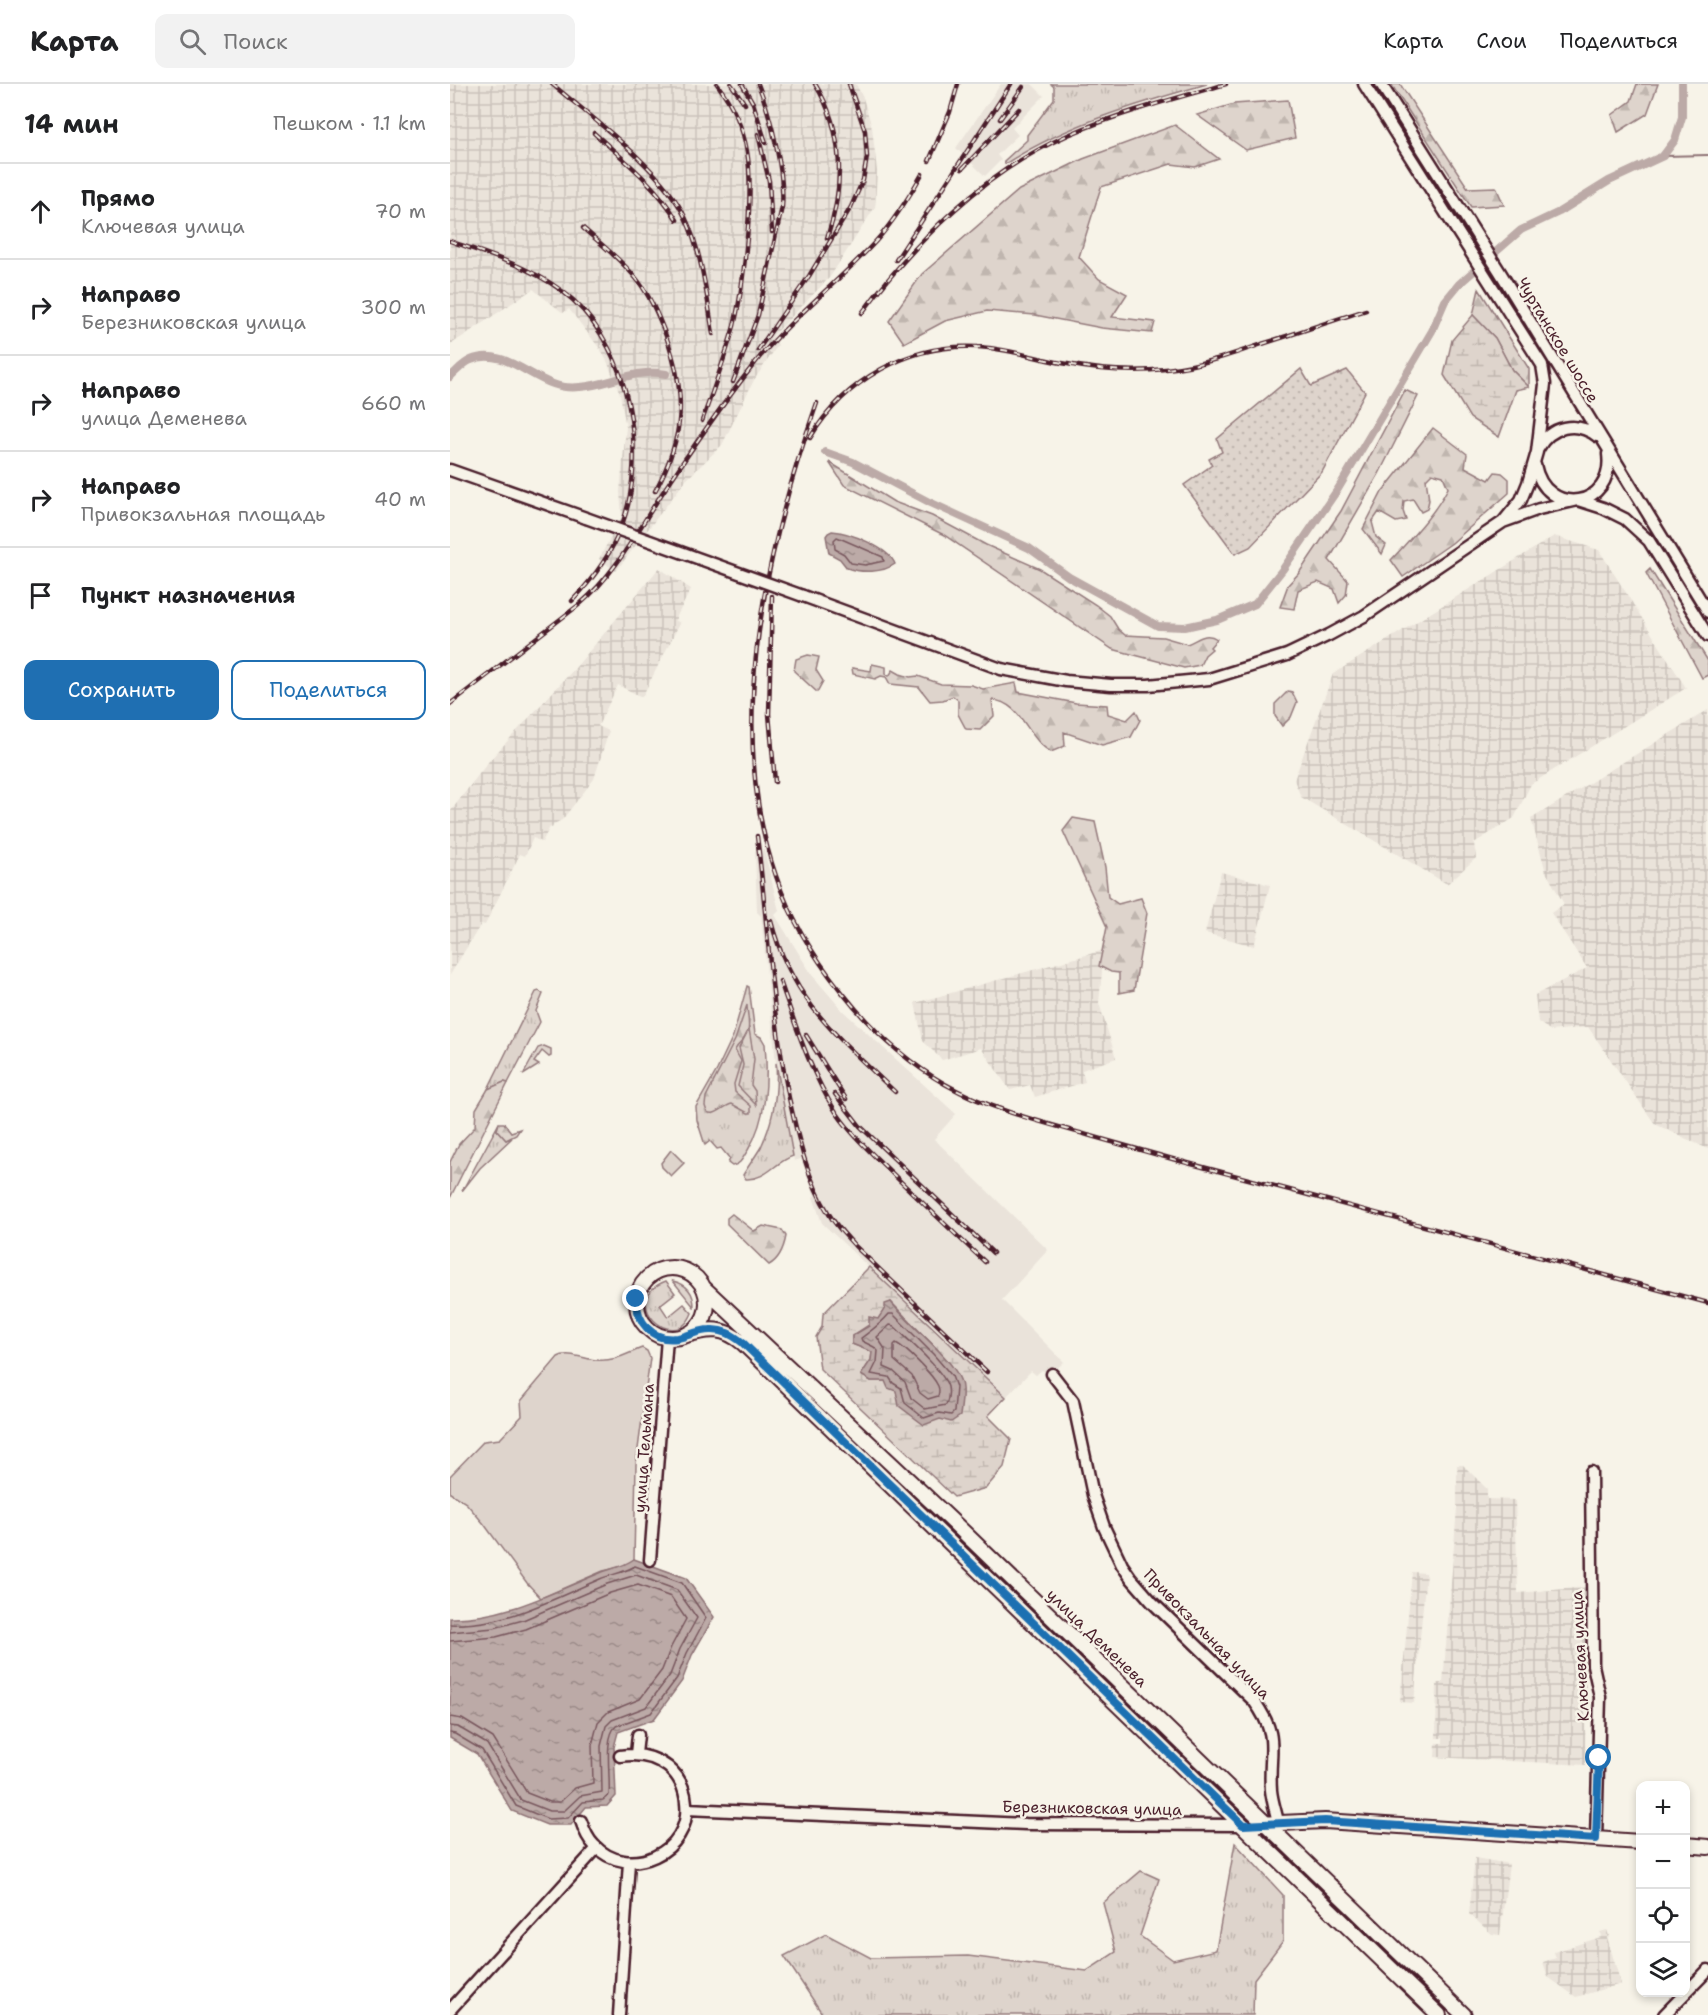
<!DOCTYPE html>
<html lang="ru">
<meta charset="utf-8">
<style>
body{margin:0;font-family:"Shantell Sans",sans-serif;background:#f2f2f2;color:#202124}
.controls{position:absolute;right:18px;bottom:18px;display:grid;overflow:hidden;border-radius:12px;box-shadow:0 3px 9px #0003}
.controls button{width:54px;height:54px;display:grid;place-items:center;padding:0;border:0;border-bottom:2px solid #e0e0e0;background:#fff;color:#202124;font:30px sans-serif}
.stop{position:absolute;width:18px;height:18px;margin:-14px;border:4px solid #1f6fb2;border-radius:50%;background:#fff}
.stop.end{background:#1f6fb2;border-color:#fff;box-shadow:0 2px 6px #0008}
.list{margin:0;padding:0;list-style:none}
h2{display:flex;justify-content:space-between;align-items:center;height:78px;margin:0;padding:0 24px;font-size:26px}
h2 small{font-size:20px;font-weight:400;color:#757577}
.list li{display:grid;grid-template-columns:39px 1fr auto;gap:18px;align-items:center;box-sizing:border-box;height:96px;padding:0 24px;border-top:2px solid #e0e0e0}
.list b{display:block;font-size:22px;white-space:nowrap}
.list p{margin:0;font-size:20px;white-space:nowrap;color:#757577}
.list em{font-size:20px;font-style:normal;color:#757577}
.actions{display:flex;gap:12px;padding:18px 24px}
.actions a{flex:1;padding:14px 0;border:2px solid #1f6fb2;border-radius:12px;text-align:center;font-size:21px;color:#1f6fb2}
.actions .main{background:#1f6fb2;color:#fff}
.icon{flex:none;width:33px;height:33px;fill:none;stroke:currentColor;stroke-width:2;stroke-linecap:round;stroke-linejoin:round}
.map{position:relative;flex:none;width:1258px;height:1931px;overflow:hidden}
header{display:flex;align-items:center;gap:36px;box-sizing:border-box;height:84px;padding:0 30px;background:#fff;border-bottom:2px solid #e0e0e0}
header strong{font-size:28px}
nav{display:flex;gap:33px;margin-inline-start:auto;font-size:21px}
.search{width:420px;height:54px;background:#f2f2f2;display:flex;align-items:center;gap:15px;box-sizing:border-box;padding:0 21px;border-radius:12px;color:#757577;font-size:22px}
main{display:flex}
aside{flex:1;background:#fff}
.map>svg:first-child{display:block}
.built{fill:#eae3da}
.industrial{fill:url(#industrial-grid)}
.grass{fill:url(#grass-tufts);stroke:#947a7c;stroke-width:1.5}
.forest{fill:url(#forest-firs);stroke:#947a7c;stroke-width:1.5}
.wetland{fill:url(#wetland-marsh);stroke:#947a7c;stroke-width:1.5;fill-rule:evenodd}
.park{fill:#ded4cc;stroke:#947a7c;stroke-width:1.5}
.garden{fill:url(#garden-dots);stroke:#947a7c;stroke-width:1.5}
.water{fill:url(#water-ripples);stroke:#8e7275;stroke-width:1.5}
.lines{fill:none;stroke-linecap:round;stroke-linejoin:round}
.shore{stroke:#78575d;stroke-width:1.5}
.stream{stroke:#8e7275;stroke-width:2}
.canal{stroke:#bcaaa7;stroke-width:8}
.minor-casing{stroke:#4a1f2b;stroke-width:15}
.major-casing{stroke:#4a1f2b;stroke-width:18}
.minor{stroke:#f7f3e8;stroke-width:10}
.major{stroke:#f7f3e8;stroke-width:14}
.rail-casing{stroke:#4a1f2b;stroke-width:4.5}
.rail{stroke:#f7f3e8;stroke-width:2;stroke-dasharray:7;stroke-linecap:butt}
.minor-bridge-casing{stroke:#4a1f2b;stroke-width:15;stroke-linecap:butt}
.minor-bridge{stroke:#f7f3e8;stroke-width:10}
.route{stroke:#1f6fb2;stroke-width:8}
.labels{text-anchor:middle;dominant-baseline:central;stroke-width:5;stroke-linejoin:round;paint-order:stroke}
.street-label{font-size:16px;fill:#4a1f2b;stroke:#f7f3e8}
</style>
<header>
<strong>Карта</strong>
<div class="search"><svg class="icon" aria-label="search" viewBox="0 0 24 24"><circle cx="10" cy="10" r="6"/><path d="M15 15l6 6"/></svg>Поиск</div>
<nav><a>Карта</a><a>Слои</a><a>Поделиться</a></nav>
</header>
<main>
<aside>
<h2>14 мин<small>Пешком · 1.1 km</small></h2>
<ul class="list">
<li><svg class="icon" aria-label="ahead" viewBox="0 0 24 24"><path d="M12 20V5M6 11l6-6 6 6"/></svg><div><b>Прямо</b><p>Ключевая улица</p></div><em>70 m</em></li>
<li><svg class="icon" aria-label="right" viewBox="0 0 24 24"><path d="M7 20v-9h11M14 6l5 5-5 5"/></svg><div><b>Направо</b><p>Березниковская улица</p></div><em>300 m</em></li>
<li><svg class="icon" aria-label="right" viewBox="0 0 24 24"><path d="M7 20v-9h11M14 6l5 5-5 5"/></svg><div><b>Направо</b><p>улица Деменева</p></div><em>660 m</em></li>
<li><svg class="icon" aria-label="right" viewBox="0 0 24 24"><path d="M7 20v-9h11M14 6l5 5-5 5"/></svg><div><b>Направо</b><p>Привокзальная площадь</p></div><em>40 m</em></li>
<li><svg class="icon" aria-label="arrive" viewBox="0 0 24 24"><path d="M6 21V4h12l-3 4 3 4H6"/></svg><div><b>Пункт назначения</b></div></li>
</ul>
<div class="actions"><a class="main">Сохранить</a><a>Поделиться</a></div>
</aside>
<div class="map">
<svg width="1258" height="1931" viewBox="0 0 1258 1931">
<defs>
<pattern id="industrial-grid" width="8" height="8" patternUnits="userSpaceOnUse" patternTransform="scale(1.5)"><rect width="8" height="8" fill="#eae3da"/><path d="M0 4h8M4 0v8" fill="none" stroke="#cac2bb"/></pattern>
<pattern id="grass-tufts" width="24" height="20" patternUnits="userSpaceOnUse" patternTransform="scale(1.5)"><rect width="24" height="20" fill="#ded4cc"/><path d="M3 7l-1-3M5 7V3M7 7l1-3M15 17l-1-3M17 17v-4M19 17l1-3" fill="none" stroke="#c0b6af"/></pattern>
<pattern id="forest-firs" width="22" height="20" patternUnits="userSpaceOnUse" patternTransform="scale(1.5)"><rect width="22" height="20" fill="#ded4cc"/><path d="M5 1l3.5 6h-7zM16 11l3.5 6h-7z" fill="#c0b6af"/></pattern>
<pattern id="wetland-marsh" width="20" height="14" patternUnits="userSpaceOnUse" patternTransform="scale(1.5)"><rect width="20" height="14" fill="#ded4cc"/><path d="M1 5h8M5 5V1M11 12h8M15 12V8" fill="none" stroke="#c0b6af"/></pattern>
<pattern id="garden-dots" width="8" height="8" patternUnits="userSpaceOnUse" patternTransform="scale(1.5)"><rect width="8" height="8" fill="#ded4cc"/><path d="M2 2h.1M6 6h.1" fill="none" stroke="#c0b6af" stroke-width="1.8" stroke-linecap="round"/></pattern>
<pattern id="water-ripples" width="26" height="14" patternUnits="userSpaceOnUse" patternTransform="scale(1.5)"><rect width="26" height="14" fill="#bcaaa7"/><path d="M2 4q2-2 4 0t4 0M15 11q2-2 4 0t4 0" fill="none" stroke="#9b8a88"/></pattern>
</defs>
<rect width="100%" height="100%" fill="#f7f3e8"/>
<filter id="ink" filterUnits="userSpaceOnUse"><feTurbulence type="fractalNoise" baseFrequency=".0167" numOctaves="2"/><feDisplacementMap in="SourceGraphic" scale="12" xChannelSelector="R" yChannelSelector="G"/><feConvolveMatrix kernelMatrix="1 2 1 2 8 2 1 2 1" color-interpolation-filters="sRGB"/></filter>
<g filter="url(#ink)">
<path class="built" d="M551 0H582L594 12 562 44 568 51 547 71 551 76 535 92 506 64Z
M314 765 329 827 325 831 362 891 393 927 506 1030 484 1055 598 1166 552 1216 614 1278 599 1292 592 1286 586 1291 581 1287 556 1313 372 1139 363 1113 365 1112 351 1075 344 1077 326 979 311 832 307 828 305 767Z"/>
<path class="industrial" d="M0 0H406L413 14 422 43 427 87 425 123 380 193 323 252 328 261 304 296 272 361 236 396 166 487 149 475 172 432 170 408 176 343 170 310 157 277 150 265 119 225 113 229 83 205 0 261Z
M1104 452 1149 466 1236 604 1081 700 1064 734 1024 759 1026 774 997 800 851 713 844 696 883 590Z
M209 484 241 505 225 536 230 539 192 613 168 601 148 642 159 647 144 695 112 736 104 740 102 744 100 743 92 758 83 754 75 772 70 770 35 841 31 840 0 891V728L39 677 126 583Z
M1258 626V1065L1205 1040 1138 943 1101 947 1088 938 1085 911 1137 884 1101 829 1114 820 1096 788 1081 735Z
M771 788 820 801 804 862 755 849Z
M654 866 649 919 666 974 632 986 635 998 585 1013 580 1001 560 1006 531 964 492 976 473 957 465 919Z
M1007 1381H1013L1037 1405V1415L1065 1416 1068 1509 1138 1503 1139 1552 1136 1565 1135 1681 985 1673 986 1659H993V1654H986L987 1599H993L1007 1424Z
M962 1488 976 1489 964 1619 950 1618Z
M1025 1774 1059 1780 1050 1851 1042 1850 1019 1830Z
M1157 1846 1159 1852 1157 1853 1171 1900 1126 1913 1098 1893 1093 1878 1106 1874 1104 1868 1151 1853 1150 1848Z"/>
<path class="grass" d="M601 0H757C686 20 617 40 555 80L554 77 577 56V51L604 15V3Z
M297 902 299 903 305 950 311 953 315 960C318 996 317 1034 298 1066 293 1073 291 1081 282 1082L278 1079 280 1075 271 1064 267 1065 260 1057 255 1061 247 1036 246 1023 267 986 283 952Z
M89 907 93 910 86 927 90 938 58 999 54 998 38 1005 86 908Z
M94 962 101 965V972L99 973 92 967 84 978 89 981 73 991 88 964Z
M326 979 343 1072C325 1078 316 1096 296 1095L293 1091C299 1081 305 1073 311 1063 324 1036 328 1009 326 979Z
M49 1039 47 1046 56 1056 62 1054 30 1084 12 1107Z
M216 1197 225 1209 210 1221 218 1233 234 1220 242 1229C225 1272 166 1216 216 1197Z
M223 1197C237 1200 244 1209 244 1223Z
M785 1759 833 1811V1857L804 1895 803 1931H373L334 1872 376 1850 421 1874 518 1872 637 1887 666 1868 653 1819 691 1787 709 1795 690 1852 723 1876 766 1866Z"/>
<path class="forest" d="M941 0H950L1018 104 1046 103 1054 121 1021 123Z
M1187 0H1208L1197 30 1168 48 1162 31 1181 17Z
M838 16 845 54 796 66 747 31 784 20Z
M725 41 769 75 745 83 721 80 651 103 629 173 649 195 677 210 662 233 705 238 702 249 652 244 585 231 537 227 495 237 454 259 439 237 472 190 569 106 633 75Z
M1029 205 1079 285V303L1062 286 1045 254 1023 231Z
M955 306 968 312 929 390 879 476 898 497 896 511 889 519 884 505 868 498 848 506 844 525 830 523 838 501 849 489 891 427Z
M983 344 1017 370 1015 383 1039 396 1045 388 1052 389 1059 395V409L1002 459 953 493 941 476C962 453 983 432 998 404L993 392 982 389 976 395 979 416 977 425 971 428 963 415 954 417 953 427 956 436 946 438 929 428 922 438 926 453 936 461 932 470 913 445 932 408Z
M379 378 444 418 482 432 536 461 590 485 646 521 660 532 668 545 675 551 713 553 737 560C748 556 755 547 767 555L760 563 762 565 755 571 750 581 734 584 662 565 494 451 394 401Z
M1200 485 1258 577V591L1252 594 1196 489Z
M358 571 369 573 366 586 373 597 367 608 344 587 346 575Z
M422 580 436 583V590L439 592 443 586 450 590 460 593 468 592 491 600 521 601 533 605 566 599 568 608 626 619 657 621 658 630 677 636 686 627 690 636 681 653 652 661 614 648 615 662 601 668C577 655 572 618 542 616L544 632 530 646 516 645 508 630V616L503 612 493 616 480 617 469 603 440 600 436 593 431 592 425 595 403 590 402 584 421 587Z
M838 607 842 608 847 618 841 633 832 642 825 632V620Z
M623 734 645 738 655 783 658 813 668 820 691 814 697 829 684 906 669 909V889L661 888 649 882 657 843 613 747Z
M297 921C297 930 301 943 297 951 294 957 288 959 285 966L291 977 284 1000 285 1008 301 1022V1029H298L282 1020C273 1022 266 1033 257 1028L255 1022 256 1013 285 956Z
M54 998 58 999 0 1114V1078L9 1060 25 1043 26 1025 38 1005Z
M49 1039H54L61 1048 70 1045 66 1051 56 1056 47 1046Z
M282 1130 304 1147 313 1142 332 1146 336 1152C334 1163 330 1175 319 1181L277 1140V1134Z"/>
<path class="wetland" d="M1023 231 1045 254 1062 286 1079 303 1066 306 1049 353 1020 334 994 291 1002 256Z
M299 945 304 975 301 1001 305 1007 306 1021 288 1002 293 981 289 964Z
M419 1183 556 1313 538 1332 561 1355 554 1383 536 1404 504 1413 370 1285 366 1253 372 1243 373 1230ZM441 1218 488 1266 435 1297H421L411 1291 421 1276 422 1268 402 1260V1252L428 1235Z"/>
<path class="park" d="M221 1066 234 1079 221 1092 212 1083 211 1079Z
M192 1264 197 1267 200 1274 186 1380 184 1475 175 1482 153 1487 91 1514 77 1499 34 1440 16 1419 0 1409V1392L34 1357 50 1355 72 1332 71 1317 108 1273C118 1267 135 1275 146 1276 164 1278 176 1270 192 1264Z"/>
<path class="garden" d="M851 285 861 302 897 286 915 308 872 388 800 463 785 470 734 401 762 381 759 375 772 368 767 355Z"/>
<path class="water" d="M382 447C399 448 439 464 445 480 433 489 411 489 397 484L390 475 379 469 376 452 378 449Z
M441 1218C457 1240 511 1279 512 1304 513 1313 511 1323 510 1332L501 1338 490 1335 474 1341 449 1322 446 1307 438 1304 435 1297H421L411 1291 421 1276 422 1268 402 1260V1252L419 1242V1233L428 1235 435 1224V1220Z
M184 1475 236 1494 264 1533 242 1571 232 1597 204 1635 168 1648 164 1663 166 1712 157 1722 136 1723 121 1741H97L62 1727 27 1670 0 1654V1534C54 1535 101 1509 150 1489 162 1484 173 1483 184 1475Z"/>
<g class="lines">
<path class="shore" d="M387 453 433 473 434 477 415 481 401 479 394 470 385 465 384 456Z
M439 1230H443L483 1270 502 1292 506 1303 504 1328 501 1331 489 1329 474 1334 455 1319 451 1304 443 1299 439 1293 421 1290 427 1278 428 1267 424 1263 412 1257 411 1254C422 1246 431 1240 439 1230Z
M440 1241 444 1242C456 1254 494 1287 498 1303 499 1308 498 1316 496 1321L475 1325 461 1314 455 1298 443 1287 434 1283 435 1265 427 1253Z
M446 1259C457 1265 483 1291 488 1302 490 1307 489 1308 488 1312L478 1315 470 1309 462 1292 444 1276V1261Z
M0 1540C53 1543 103 1515 150 1495 162 1490 174 1489 185 1482L232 1499 256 1534 237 1569 227 1594 201 1629 166 1642C153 1654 161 1693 159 1711L153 1716 133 1718 118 1734 98 1735 66 1722 32 1666 5 1650 0 1649
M0 1548 44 1544 73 1536 157 1500 186 1491 227 1506 247 1534 230 1565 220 1591 196 1623 162 1636 156 1642 151 1662 152 1708 130 1712 114 1727H99L71 1716 37 1660 8 1643 0 1642
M0 1557 46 1553 76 1545 160 1509 188 1501 221 1513 236 1535 221 1563 212 1586 190 1615 158 1628 148 1638 142 1661 143 1699 125 1704 110 1718H100L77 1709 43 1654 12 1635 0 1633"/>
<path class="stream" d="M1213 72 1258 71"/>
<path class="canal" d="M0 293C7 287 13 279 21 276 50 263 77 291 103 300 111 303 121 304 130 303 160 301 185 284 216 290
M375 368 403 378 479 418 579 464 619 493 708 542 735 543 767 536 805 520 833 485 888 405 982 247 995 217 1009 200 1071 146 1109 128 1159 97 1213 72 1225 56 1232 33V0"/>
<defs>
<path id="minor" d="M914 0 1092 281 1095 300 1087 368 1078 399 1071 416 1053 438
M931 0 1050 188 1258 528
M1088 365C1100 342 1126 336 1147 352
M1085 381C1096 435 1165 424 1158 370
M0 386 136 434
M353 512 551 585 616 597 661 601H698L759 595 837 571 879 551 914 532 1053 438 1089 425 1128 416 1153 424 1175 435 1199 457 1258 552
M602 1290 623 1317 643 1411 654 1443 672 1481 681 1494 702 1518 804 1617C831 1654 818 1666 821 1706 822 1717 826 1728 828 1738
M1141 1388 1143 1581 1150 1613 1146 1755
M200 1476 217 1254
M186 1670 188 1651
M237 1725 576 1740 793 1741
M131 1737C134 1746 137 1754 144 1761 178 1798 242 1768 236 1719 235 1705 229 1692 218 1683 204 1672 188 1669 170 1672
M0 1926 147 1764
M169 1931 179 1778
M1214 1931 1258 1886"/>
<path id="major" d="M187 1219a35 35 0 1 1 70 0a35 35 0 1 1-70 0Z
M254 1204 500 1435 1014 1931
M236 1251C261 1244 273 1243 293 1259L989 1931
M809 1740 875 1737 1190 1758
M1236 1761 1258 1763"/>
</defs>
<use href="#minor" class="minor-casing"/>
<use href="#major" class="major-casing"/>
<use href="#minor" class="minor"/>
<use href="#major" class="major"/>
<defs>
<path id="rail" d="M102 0C143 35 213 86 235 133 252 169 257 212 263 250
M281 0 295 20
M292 0 303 19 316 59
M365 0C394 46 395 103 377 154
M550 35 573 3
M144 49C174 76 206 101 227 136
M308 50 319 97 322 148
M479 77 500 28 508 0
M512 85 569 25
M133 144C152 161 174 178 189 198 201 214 209 233 216 252 237 310 235 352 205 407
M0 157C42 172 89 185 123 216 180 269 198 369 172 441 162 469 142 496 122 517
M446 176 561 0
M412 229C467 155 533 89 618 51 669 29 723 15 776 0
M308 266 359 192 401 123 413 96 417 73 415 47 399 0
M283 298 308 231 332 123C335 89 321 32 308 0
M367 319C316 463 274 643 326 792 340 834 363 872 391 907 419 943 455 977 495 1000 541 1026 591 1038 641 1052 696 1068 751 1083 806 1097 957 1137 1107 1178 1258 1219
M252 337C263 306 275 274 284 242 292 209 295 176 298 143 302 88 302 46 267 0
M360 354C395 296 459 259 527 263 556 264 584 274 612 279 646 286 681 289 716 285 749 282 781 271 812 260 847 249 881 237 916 226
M322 512 319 630 325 698
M0 620 130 520C164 491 185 451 209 414 238 370 268 326 301 284 337 237 386 201 426 157 444 137 459 113 472 90
M307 752C318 840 321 927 339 1014 348 1054 357 1095 379 1130 386 1142 396 1152 405 1162L537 1288
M321 837C341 916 389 954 445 1008
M330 897C346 942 360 988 386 1028 403 1053 427 1074 448 1095 477 1123 506 1151 535 1178
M356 951 396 1015
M385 1010 410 1042 543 1169"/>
</defs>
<use href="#rail" class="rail-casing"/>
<use href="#rail" class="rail"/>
<defs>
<path id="minor-bridge" d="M136 434 353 512"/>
</defs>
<use href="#minor-bridge" class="minor-bridge-casing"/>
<use href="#minor-bridge" class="minor-bridge"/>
</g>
</g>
<g class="lines" filter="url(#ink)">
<path class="route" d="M186 1215C187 1238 202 1258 228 1254 239 1252 248 1246 260 1246 273 1245 283 1251 293 1259L793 1741 875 1737 1146 1755 1149 1674"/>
</g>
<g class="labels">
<g class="street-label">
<text transform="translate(1108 256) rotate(59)">Чуртанское шоссе</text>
<text transform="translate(194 1364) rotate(-86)">улица Тельмана</text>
<text transform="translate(757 1550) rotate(46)">Привокзальная улица</text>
<text transform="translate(647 1554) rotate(44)">улица Деменева</text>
<text transform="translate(1130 1572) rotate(-93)">Ключевая улица</text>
<text transform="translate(642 1724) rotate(1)">Березниковская улица</text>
</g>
</g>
</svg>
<div class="controls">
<button>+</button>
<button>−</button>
<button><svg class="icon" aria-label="locate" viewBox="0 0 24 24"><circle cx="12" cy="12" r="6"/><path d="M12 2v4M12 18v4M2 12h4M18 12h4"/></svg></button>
<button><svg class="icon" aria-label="layers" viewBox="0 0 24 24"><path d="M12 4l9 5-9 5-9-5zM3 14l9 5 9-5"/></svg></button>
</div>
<div class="stop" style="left:1149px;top:1674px"></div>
<div class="stop end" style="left:186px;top:1215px"></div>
</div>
</main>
